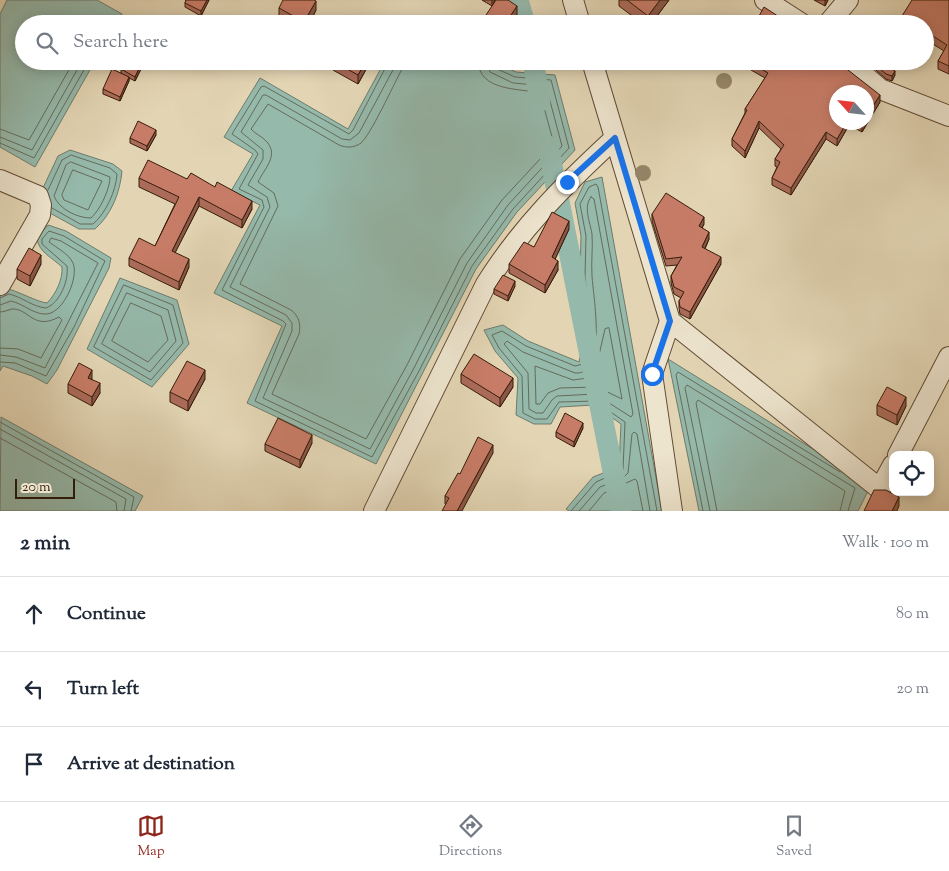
<!DOCTYPE html>
<meta charset="utf-8">
<style>
body{margin:0;font-family:"Sorts Mill Goudy",serif;background:#f2f2f3;color:#1f2937}
.controls{position:absolute;right:15px;bottom:15px;display:grid;overflow:hidden;border-radius:10px;box-shadow:0 2px 12px #0003}
.controls button{width:45px;height:45px;display:grid;place-items:center;padding:0;border:0;border-bottom:1px solid #e0e1e3;background:#fff;color:#1f2937;font:25px sans-serif}
.compass{position:absolute;left:829px;top:85px;width:45px;height:45px;border-radius:50%;background:#fff;box-shadow:0 2px 12px #0003;rotate:297deg}
.scale{position:absolute;left:15px;bottom:12px;width:60px;box-sizing:border-box;padding-left:5px;border:2px solid #361d0a;border-top:0;font-size:14px;line-height:18px;white-space:nowrap;color:#361d0a;-webkit-text-stroke:4px #ede4ce;paint-order:stroke}
.stop{position:absolute;width:15px;height:15px;margin:-11px;border:4px solid #1a73e8;border-radius:50%;background:#fff}
.stop.end{background:#1a73e8;border-color:#fff;box-shadow:0 1px 5px #0008}
.list{margin:0;padding:0;list-style:none}
h2{display:flex;justify-content:space-between;align-items:center;height:65px;margin:0;padding:0 20px;font-size:21px}
h2 small{font-size:16px;font-weight:400;color:#747a83}
.list li{display:grid;grid-template-columns:32px 1fr auto;gap:15px;align-items:center;box-sizing:border-box;height:75px;padding:0 20px;border-top:1px solid #e0e1e3}
.list b{display:block;font-size:19px;white-space:nowrap}
.list em{font-size:16px;font-style:normal;color:#747a83}
.icon{flex:none;width:28px;height:28px;fill:none;stroke:currentColor;stroke-width:2;stroke-linecap:round;stroke-linejoin:round}
.map{position:relative;flex:none;width:949px;height:511px;overflow:hidden}
.search{position:absolute;background:#fff;box-shadow:0 2px 12px #0003;left:15px;right:15px;top:15px;height:55px;display:flex;align-items:center;gap:12px;box-sizing:border-box;padding:0 18px;border-radius:28px;color:#747a83;font-size:19px}
.sheet{height:290px;background:#fff}
nav{display:flex;justify-content:space-around;align-items:center;box-sizing:border-box;height:70px;border-top:1px solid #e0e1e3;background:#fff;font-size:14px;color:#747a83}
nav a{display:grid;justify-items:center;gap:2px}
nav .on{color:#8f2418}
.map>svg:first-child{display:block}
.water{fill:#95b9ab;stroke:#6f7b6b}
.lines{fill:none;stroke-linecap:round;stroke-linejoin:round}
.shore{stroke:#666b5a;stroke-width:1}
.canal{stroke:#95b9ab;stroke-width:21}
.street-casing{stroke:#614b34;stroke-width:22}
.street{stroke:#ede4ce;stroke-width:20}
.tree{fill:#958668}
.wall{fill:#ab6b59;stroke:#361d0a;fill-rule:evenodd}
.shaded-wall{fill:#8b5748;stroke:#361d0a}
.building{fill:#c77c67;stroke:#361d0a}
.route{stroke:#1a73e8;stroke-width:6}
</style>
<div class="map">
<svg width="949" height="511" viewBox="0 0 949 511">
<rect width="100%" height="100%" fill="#e3d5b4"/>
<filter id="stains"><feTurbulence type="fractalNoise" baseFrequency=".004" numOctaves="4"/><feColorMatrix values="0 0 0 0 .2 0 0 0 0 .09 0 0 0 0 .02 0 0 0 .5 -.17"/></filter>
<radialGradient id="worn" r=".72"><stop offset=".6" stop-color="#630" stop-opacity="0"/><stop offset="1" stop-color="#630" stop-opacity=".3"/></radialGradient>
<path class="water" d="M7 0H97L122 14 116 24H24V61H95L35 167 0 147V14Z
M385 61H492L516 72 555 75 575 150 517 212 476 269 376 464 247 403 282 326 214 293 260 205 231 191 253 154 224 137 260 78 348 129Z
M70 150 113 164 122 171C120 193 111 215 95 229H79L48 212 42 190 58 156Z
M602 177 662 511H569L566 509 593 477 619 467 621 424 594 405 560 407 551 424H534L516 415 518 378 495 351 484 330 503 325 528 341 579 362 586 330 580 277 581 236 575 203 585 182Z
M48 225 66 231 111 258 109 268 57 370 47 384 32 376 3 366 0 371V297L5 288C18 291 37 302 47 303 56 294 63 279 62 267 53 258 38 252 37 238Z
M120 278 177 300 189 344 152 387 87 349Z
M668 359 871 485 858 511H699Z
M1 417 143 496 135 511H0Z"/>
<g class="lines">
<path class="shore" d="M389 61 353 130 349 134 264 86 261 87 232 134 255 150 258 154 239 189 262 200 264 207 222 290 283 321 286 324 255 401 372 457 419 371 472 266 513 209 569 148 551 80 515 77 495 68 492 61
M395 61 394 68 359 133 350 140 342 139 266 95H263L241 132 263 150V159L248 185 267 197 270 207 230 287 286 315 292 323V331L263 398 370 449 414 368 467 263 508 205 562 146 546 86 513 83 490 72 486 61
M403 61 401 71C393 86 371 134 361 143 354 148 346 148 339 145L268 104 251 129C255 134 262 136 267 142 279 156 264 169 258 182L274 193 278 206 240 284 291 310C299 316 301 324 299 334L272 394 366 439 407 365 460 259 502 200 554 144 540 93C520 88 479 92 478 61
M0 129 29 140 74 61
M0 137 32 150 82 61
M0 143 34 158 89 61
M71 162 110 177C110 189 100 210 91 218 77 218 59 209 54 196L66 165Z
M73 170 102 181 88 210 64 200 62 195Z
M48 190 62 160 71 155 110 168 117 174C116 191 106 213 93 224H80L52 208
M591 197 594 199 633 414 631 417 595 394 557 396 552 400 543 413H536L529 409 528 373 504 344 507 341 523 352 575 373C608 376 593 295 592 276 591 262 593 248 592 234 590 222 583 207 591 197Z
M124 285 173 305 183 343 151 380 94 347Z
M127 293 168 310 176 341 150 372 102 344Z
M0 298 9 294C22 297 33 307 46 308 60 303 69 280 67 266L42 244V239L49 231 64 236 105 261 74 327 46 376 15 363 0 362
M131 303 161 316 168 340 148 362 112 341Z
M0 305 11 301C24 304 34 315 47 314 64 312 79 277 73 263 69 254 57 248 49 242L51 238 61 241 98 263 45 368 16 357 0 355
M0 312C4 312 8 310 12 309 29 308 33 331 59 317L62 320 41 358 18 349 0 348
M609 328 622 399 597 387 560 388 548 393 540 404H536L535 366 573 380 588 378 596 368 605 329Z
M0 422 134 497 131 511
M0 429 126 499 124 511
M0 438 116 502 117 511
M571 511 596 482 623 470 625 422 595 401 559 402 547 419H535L523 413 522 376 499 348 492 335 502 331 526 346 575 366 583 364 591 330 585 277 586 236 580 204 589 187 596 184 598 187 657 511
M579 511 600 487 623 478 628 473 632 434 634 432 637 434 650 511
M589 511 604 493 635 479 637 481 643 511
M703 511 676 375 678 372 840 472
M710 511 685 388 687 385 855 488 848 511
M717 511 696 403 698 400 845 491 840 511"/>
<path class="canal" d="M518 0 525 24
M533 61 540 101
M548 146 621 511"/>
<defs>
<path id="street" d="M573 0 580 24
M765 0 802 24
M828 24 848 0
M592 61 670 321 652 374 672 511
M847 61 880 89 949 116
M0 180 38 196 41 205 40 215 0 285
M670 321 880 489 893 465
M898 455 949 357
M374 511 486 284C522 227 565 184 615 138"/>
</defs>
<use href="#street" class="street-casing"/>
<use href="#street" class="street"/>
</g>
<g class="tree">
<circle cx="724" cy="81" r="8"/>
<circle cx="643" cy="173" r="8"/>
</g>
<path class="wall" d="M186 0H209L201 16 185 7V3Z
M482 0H495L492 6Z
M619 0H669L651 24H643L619 6Z
M814 0H828L825 6Z
M949 0V74L938 69V61L944 51 925 39V24L902 23V16Z
M279 8 316 10 309 24H291L279 17Z
M758 18 790 24H758Z
M333 61H369V64L358 84 333 70Z
M866 61H878L895 75 892 81 886 79Z
M751 63H839L880 102 862 132 849 125 837 146 826 139 791 195 772 185V178L777 167 775 166V159L781 149 759 128 745 158 732 146V139L745 113V109L765 78 751 70ZM836 92 866 122H836Z
M142 67 135 81 129 78V81L120 101 103 94V89L121 73V69Z
M156 135 147 151 130 143V138Z
M139 178 187 179 252 209 242 228 199 206 175 252 189 267 179 290 129 266V258L155 246 175 204 139 187Z
M652 214 704 224 702 228 709 239 705 249 721 264 690 319 680 314 679 308V301L681 298 674 294 671 283V276L677 265 666 266 652 221Z
M569 229 555 259 558 270 545 293 509 273V264L534 247Z
M41 264 30 286 17 279V269Z
M515 286 508 301 494 294V289Z
M461 374 513 387 500 407 461 383Z
M205 379 188 411 170 402V392Z
M92 380 100 393 92 406 68 393V384Z
M877 405 906 406 897 425 877 415Z
M583 428 574 447 556 437V432Z
M312 443 300 468 265 451V444Z
M493 453 446 504H445V496L460 474Z"/>
<path class="shaded-wall" d="M207 0H209L201 16V11Z
M492 0H495L492 6Z
M660 0H669L651 24H648V16Z
M825 0H828L825 6Z
M316 1V10L309 24H304V22Z
M517 6V16L511 24H505Z
M366 61H369V64L358 84V75Z
M142 62V67L135 81V77Z
M895 71V75L892 81V76Z
M129 77V81L120 101V97Z
M880 95V102L862 132V126L863 122H866V117Z
M759 121V128L745 158V151Z
M847 122H849V125L837 146V139Z
M156 130V135L147 151V146Z
M826 132V139L791 195V188Z
M199 197V206L172 259V251Z
M252 201V209L242 228V220Z
M704 217V224L699 233V226Z
M569 221V229L552 266V257Z
M709 232V239L702 255V247Z
M41 255V264L30 286V276Z
M721 257V264L690 319V312Z
M189 259V267L179 290V282Z
M558 261V270L545 293V285Z
M515 281V286L508 301V296Z
M92 370V380L88 378Z
M205 370V379L188 411V401Z
M513 378V387L500 407V398Z
M100 383V393L92 406V397Z
M906 397V406L897 425V415Z
M583 423V428L574 447V442Z
M312 435V443L300 468V460Z
M493 445V453L462 511H457Z
M899 497V506L897 511H892Z"/>
<path class="building" d="M186 0H207L201 11 185 3Z
M283 0H314L316 1 304 22 279 8Z
M496 0H508L517 6 505 24H480Z
M627 0H660L648 16Z
M912 0H949V66L938 61 947 45 925 31V24H914L902 16Z
M764 7 790 24H769L758 18Z
M125 61H140L142 62 135 77 121 69Z
M333 61H366L358 75Z
M752 61H839V63L880 95 866 117V92H836V122H847L837 139 826 132 791 188 772 178 780 162 775 159 784 145 759 121 745 151 732 139 747 110 745 109 768 73 751 63Z
M871 61H878L895 71 892 76 886 74Z
M112 69 129 77 120 97 103 89Z
M138 121 156 130 147 146 130 138Z
M856 122H863L862 126Z
M148 160 187 179 191 173 215 187 217 182 252 201 242 220 199 197 172 251 189 259 179 282 129 258 139 238 155 246 179 197 139 178Z
M666 193 704 217 699 226 709 232 702 247 721 257 690 312 680 307 679 301 684 292 674 287 671 276 682 257 666 259 652 214Z
M552 212 569 221 552 257 558 261 545 285 509 264 524 242 534 247Z
M29 248 41 255 30 276 17 269Z
M503 275 515 281 508 296 494 289Z
M474 354 513 378 500 398 461 374Z
M187 361 205 370 188 401 170 392Z
M79 363 92 370 88 378 100 383 92 397 68 384Z
M887 387 906 397 897 415 877 405Z
M565 413 583 423 574 442 556 432Z
M278 418 312 435 300 460 265 444Z
M478 437 493 445 457 511H442L449 498 445 496 458 473 460 474Z
M874 490H886L899 497 892 511H864Z"/>
<g class="lines">
<path class="route" d="M567 182 615 138 670 321 652 374"/>
</g>
<rect width="100%" height="100%" filter="url(#stains)"/>
<rect width="100%" height="100%" fill="url(#worn)"/>
</svg>
<div class="controls">
<button><svg class="icon" aria-label="locate" viewBox="0 0 24 24"><circle cx="12" cy="12" r="6"/><path d="M12 2v4M12 18v4M2 12h4M18 12h4"/></svg></button>
</div>
<svg class="compass" viewBox="-18 -18 36 36"><path d="M0-13l5 13h-10z" fill="#e53935"/><path d="M0 13l5-13h-10z" fill="#747a83"/></svg>
<div class="scale">20 m</div>
<div class="stop" style="left:652px;top:374px"></div>
<div class="stop end" style="left:567px;top:182px"></div>
<div class="search"><svg class="icon" aria-label="search" viewBox="0 0 24 24"><circle cx="10" cy="10" r="6"/><path d="M15 15l6 6"/></svg>Search here</div>
</div>
<section class="sheet">
<h2>2 min<small>Walk · 100 m</small></h2>
<ul class="list">
<li><svg class="icon" aria-label="ahead" viewBox="0 0 24 24"><path d="M12 20V5M6 11l6-6 6 6"/></svg><div><b>Continue</b></div><em>80 m</em></li>
<li><svg class="icon" aria-label="left" viewBox="0 0 24 24"><path d="M17 20v-9H6M10 6l-5 5 5 5"/></svg><div><b>Turn left</b></div><em>20 m</em></li>
<li><svg class="icon" aria-label="arrive" viewBox="0 0 24 24"><path d="M6 21V4h12l-3 4 3 4H6"/></svg><div><b>Arrive at destination</b></div></li>
</ul>
</section>
<nav>
<a class="on"><svg class="icon" aria-label="map" viewBox="0 0 24 24"><path d="M3 6l6-2 6 2 6-2v14l-6 2-6-2-6 2zM9 4v14M15 6v14"/></svg>Map</a>
<a><svg class="icon" aria-label="directions" viewBox="0 0 24 24"><path d="M12 3l9 9-9 9-9-9zM9 14v-3h6M13 9l2 2-2 2"/></svg>Directions</a>
<a><svg class="icon" aria-label="saved" viewBox="0 0 24 24"><path d="M7 4h10v16l-5-4-5 4z"/></svg>Saved</a>
</nav>
